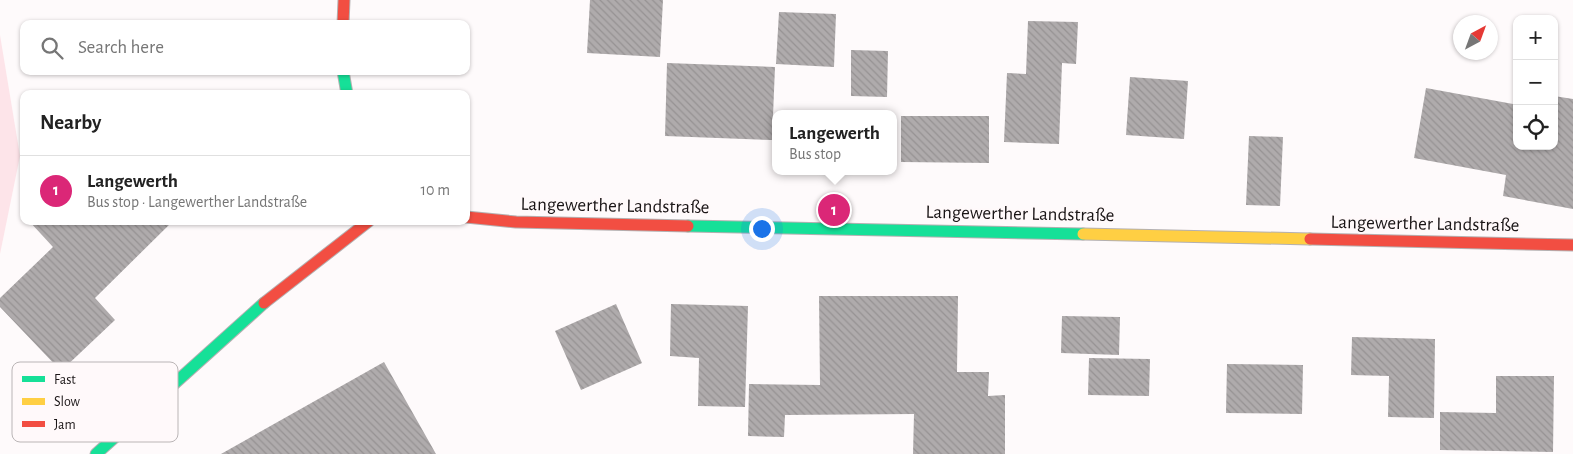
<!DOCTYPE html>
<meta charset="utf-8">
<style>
body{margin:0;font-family:"Alegreya Sans",sans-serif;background:#f2f2f2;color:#222}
.controls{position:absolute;right:15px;top:15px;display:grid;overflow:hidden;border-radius:10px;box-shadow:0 1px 4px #0004}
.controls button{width:45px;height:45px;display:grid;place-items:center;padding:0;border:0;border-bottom:1px solid #e0e0e0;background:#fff;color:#222;font:25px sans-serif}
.compass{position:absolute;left:1453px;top:15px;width:45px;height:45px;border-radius:50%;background:#fff;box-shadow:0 1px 4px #0004;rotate:41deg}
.you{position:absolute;left:761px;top:228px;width:18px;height:18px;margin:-12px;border:4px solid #fff;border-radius:50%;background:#1a73e8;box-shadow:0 0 0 8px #1a73e833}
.badge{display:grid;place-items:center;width:32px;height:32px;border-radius:50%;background:#db2777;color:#fff;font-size:16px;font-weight:700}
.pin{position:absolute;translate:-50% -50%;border:2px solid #fff;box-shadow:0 1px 5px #0006}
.popup{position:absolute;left:772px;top:110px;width:125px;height:65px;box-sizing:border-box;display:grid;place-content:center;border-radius:10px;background:#fff;filter:drop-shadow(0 1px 4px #0005);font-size:16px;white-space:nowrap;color:#767676}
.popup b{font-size:19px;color:#222}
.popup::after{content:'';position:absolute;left:50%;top:100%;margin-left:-10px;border:10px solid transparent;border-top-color:#fff}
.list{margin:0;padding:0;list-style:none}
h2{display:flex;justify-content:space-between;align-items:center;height:65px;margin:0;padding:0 20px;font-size:21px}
h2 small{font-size:16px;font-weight:400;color:#767676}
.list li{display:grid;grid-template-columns:32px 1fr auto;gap:15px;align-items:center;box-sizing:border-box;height:70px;padding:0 20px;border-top:1px solid #e0e0e0}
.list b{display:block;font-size:19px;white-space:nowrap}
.list p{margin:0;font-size:16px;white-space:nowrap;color:#767676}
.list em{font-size:16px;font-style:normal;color:#767676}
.icon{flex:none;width:28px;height:28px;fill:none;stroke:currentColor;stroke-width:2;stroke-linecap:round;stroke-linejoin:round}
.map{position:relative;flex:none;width:1573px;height:454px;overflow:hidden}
.search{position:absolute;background:#fff;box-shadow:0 1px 4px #0004;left:20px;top:20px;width:450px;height:55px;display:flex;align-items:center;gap:12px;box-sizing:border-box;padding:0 18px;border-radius:10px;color:#767676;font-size:19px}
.panel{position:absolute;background:#fff;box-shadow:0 1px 4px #0004;left:20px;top:90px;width:450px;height:135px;border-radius:10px}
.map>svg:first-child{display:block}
.grass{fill:#fde4e9}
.building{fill:url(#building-back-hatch)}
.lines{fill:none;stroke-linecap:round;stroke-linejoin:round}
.fast-casing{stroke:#b4b0b1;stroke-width:13}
.slow-casing{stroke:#b4b0b1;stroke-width:13}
.jam-casing{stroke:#b4b0b1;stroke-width:13}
.fast{stroke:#16e098;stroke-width:11}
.slow{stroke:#ffcf43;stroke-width:11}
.jam{stroke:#f24e42;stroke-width:11}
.labels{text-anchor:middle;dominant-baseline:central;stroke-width:4;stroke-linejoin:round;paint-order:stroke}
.street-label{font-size:19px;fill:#1a1516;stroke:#fff9fa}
.key{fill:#fff9fa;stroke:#bab5b6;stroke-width:1}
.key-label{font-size:14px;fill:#1a1516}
</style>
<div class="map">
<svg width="1573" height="454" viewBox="0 0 1573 454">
<defs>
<pattern id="building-back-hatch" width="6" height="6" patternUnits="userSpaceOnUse" patternTransform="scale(1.25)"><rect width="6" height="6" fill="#afabac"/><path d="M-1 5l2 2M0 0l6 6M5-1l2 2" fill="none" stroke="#969293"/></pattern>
</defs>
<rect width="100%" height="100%" fill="#fefafb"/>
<path class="grass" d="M0 35 20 156 0 254Z"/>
<path class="building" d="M590 0H663L660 57 587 53Z
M779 12 836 14 834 67 776 64Z
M1028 21 1078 22 1076 64 1062 63 1059 144 1004 142 1007 73 1026 74Z
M851 50 888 51 887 97 851 96Z
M667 63 775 67 772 140 665 136Z
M1130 77 1188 81 1184 139 1126 135Z
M1426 88 1513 104 1517 89V146H1554V96L1573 99V209L1503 196 1506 175 1414 158Z
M901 116H989V163L901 162Z
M1249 136 1283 137 1280 206 1246 205Z
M29 221H173L95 298 115 320 61 371 0 307V298L53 247Z
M819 296H958L957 372H989L988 396 1005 395V454H913L914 414 785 415 784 437 748 436 749 384 820 385Z
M616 304 642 363 581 390 555 331Z
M671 304 748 306 745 407 698 406 699 358 670 356Z
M1062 316 1120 317 1119 355 1061 353Z
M1352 337 1435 339 1434 418 1388 417 1389 376 1351 375Z
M1089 358 1150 359 1149 396 1088 395Z
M384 362 436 454H221Z
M1227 364 1303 365 1302 414 1226 413Z
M1496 376H1554L1553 452 1440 450V412L1496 413Z"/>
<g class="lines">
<defs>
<path id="fast" d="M343 71 347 94
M688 226 1083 234
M96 454 264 303"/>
<path id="slow" d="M1083 234 1310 239"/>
<path id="jam" d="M343 24 344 0
M466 217 516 222 688 226
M1310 239 1573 245
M264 303 369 221"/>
</defs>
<use href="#fast" class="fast-casing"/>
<use href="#slow" class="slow-casing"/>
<use href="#jam" class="jam-casing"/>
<use href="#fast" class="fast"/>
<use href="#slow" class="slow"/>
<use href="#jam" class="jam"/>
</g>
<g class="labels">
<g class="street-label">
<text transform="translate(615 206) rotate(1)">Langewerther Landstraße</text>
<text transform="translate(1020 214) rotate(1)">Langewerther Landstraße</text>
<text transform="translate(1425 224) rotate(1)">Langewerther Landstraße</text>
</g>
</g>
<rect x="12" y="362" width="166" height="80" rx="8" class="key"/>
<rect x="22" y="376" width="23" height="6" fill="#16e098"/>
<rect x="22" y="398" width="23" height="7" fill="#ffcf43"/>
<rect x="22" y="421" width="23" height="6" fill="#f24e42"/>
<g class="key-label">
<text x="54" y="384">Fast</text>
<text x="54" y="406">Slow</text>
<text x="54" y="429">Jam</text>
</g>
</svg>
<div class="controls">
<button>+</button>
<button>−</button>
<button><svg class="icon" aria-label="locate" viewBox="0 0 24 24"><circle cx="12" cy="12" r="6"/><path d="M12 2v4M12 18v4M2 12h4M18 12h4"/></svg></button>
</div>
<svg class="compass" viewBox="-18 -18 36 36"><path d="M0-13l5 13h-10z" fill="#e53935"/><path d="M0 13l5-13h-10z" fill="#767676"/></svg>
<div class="you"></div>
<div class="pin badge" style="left:834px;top:210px">1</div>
<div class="popup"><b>Langewerth</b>Bus stop</div>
<div class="search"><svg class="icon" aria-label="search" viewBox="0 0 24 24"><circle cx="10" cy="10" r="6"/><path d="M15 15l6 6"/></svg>Search here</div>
<section class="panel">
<h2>Nearby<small></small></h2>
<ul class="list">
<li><span class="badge">1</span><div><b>Langewerth</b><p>Bus stop · Langewerther Landstraße</p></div><em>10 m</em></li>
</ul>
</section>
</div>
